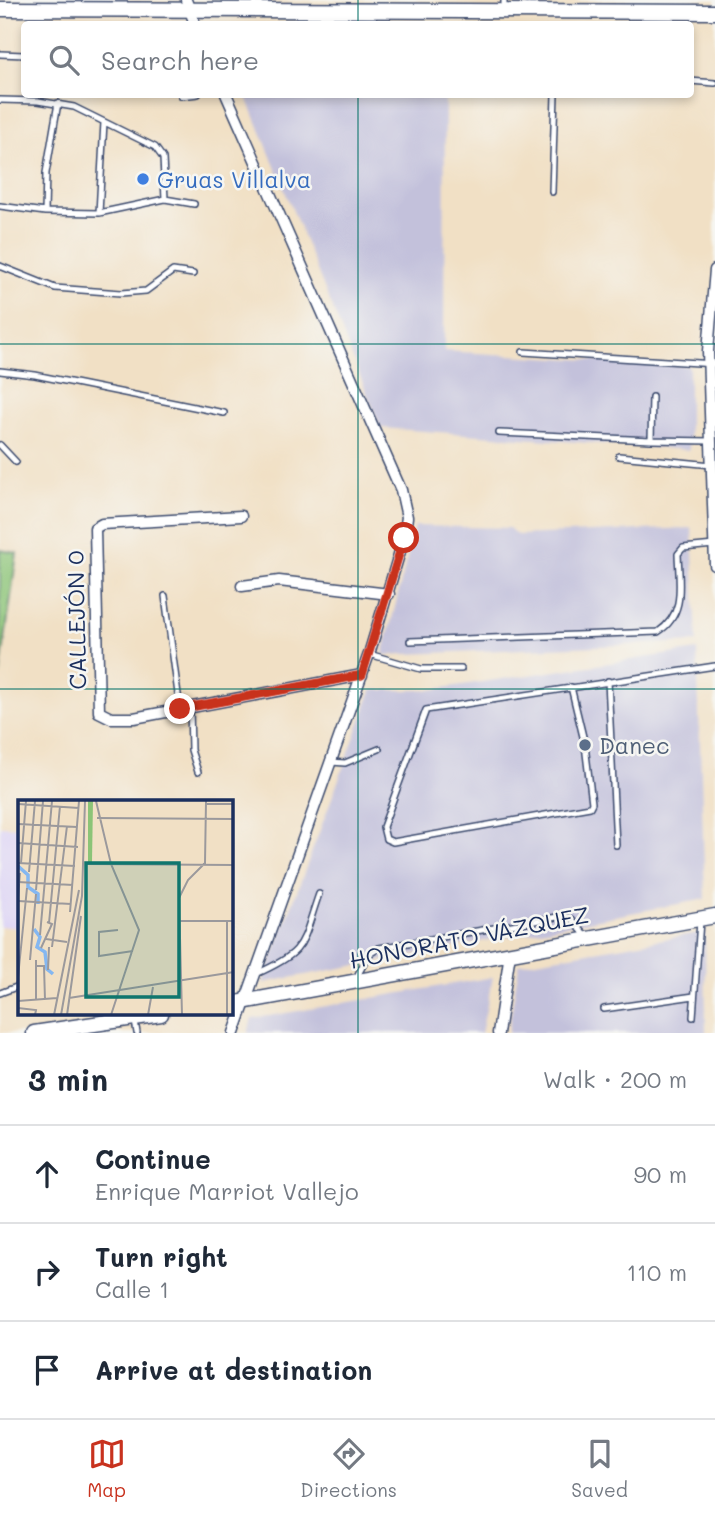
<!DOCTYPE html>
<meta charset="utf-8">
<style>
body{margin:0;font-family:Mali,sans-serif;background:#f6f6f7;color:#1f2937}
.stop{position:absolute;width:21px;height:21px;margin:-16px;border:5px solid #c8321e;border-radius:50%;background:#fff}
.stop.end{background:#c8321e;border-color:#fff;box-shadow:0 2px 7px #0008}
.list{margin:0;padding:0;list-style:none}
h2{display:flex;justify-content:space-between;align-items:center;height:91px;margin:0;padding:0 28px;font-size:30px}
h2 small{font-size:23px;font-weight:400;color:#747a83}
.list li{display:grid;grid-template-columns:46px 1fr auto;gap:21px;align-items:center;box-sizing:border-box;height:98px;padding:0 28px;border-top:2px solid #e0e1e3}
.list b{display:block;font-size:26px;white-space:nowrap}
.list p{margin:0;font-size:23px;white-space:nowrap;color:#747a83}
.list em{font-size:23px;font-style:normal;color:#747a83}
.icon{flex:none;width:38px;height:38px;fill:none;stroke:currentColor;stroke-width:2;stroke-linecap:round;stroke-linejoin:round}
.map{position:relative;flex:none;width:715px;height:1033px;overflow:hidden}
.search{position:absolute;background:#fff;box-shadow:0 4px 10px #0003;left:21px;right:21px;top:21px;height:77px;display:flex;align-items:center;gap:18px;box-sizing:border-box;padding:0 24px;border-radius:7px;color:#747a83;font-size:26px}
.sheet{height:385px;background:#fff}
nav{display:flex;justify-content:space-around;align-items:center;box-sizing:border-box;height:98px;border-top:2px solid #e0e1e3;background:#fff;font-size:19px;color:#747a83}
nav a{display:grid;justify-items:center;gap:4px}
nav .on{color:#c8321e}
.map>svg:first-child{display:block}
.built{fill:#ded5f5}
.industrial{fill:#c3c1db}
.green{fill:#8cc477;stroke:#547a6a;stroke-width:2}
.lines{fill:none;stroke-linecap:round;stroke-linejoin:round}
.service-casing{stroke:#3b4a6d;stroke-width:8}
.minor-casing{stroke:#3b4a6d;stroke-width:13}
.tertiary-casing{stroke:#3b4a6d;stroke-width:17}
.service{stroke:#fff;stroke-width:5}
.minor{stroke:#fff;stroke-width:10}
.tertiary{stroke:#fff;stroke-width:14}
.route{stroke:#c8321e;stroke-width:9}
.grid{fill:none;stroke:#0f766e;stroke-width:2;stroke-opacity:0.55}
.shop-dot{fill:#3f7fe0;stroke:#f6f6f2;stroke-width:2.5}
.service-dot{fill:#5c6f8a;stroke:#f6f6f2;stroke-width:2.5}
.labels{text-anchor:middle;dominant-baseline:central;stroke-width:5;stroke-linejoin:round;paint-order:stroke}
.shop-label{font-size:23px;fill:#366cbe;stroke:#f6f6f2;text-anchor:start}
.street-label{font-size:23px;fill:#1b2f5e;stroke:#f6f6f2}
.service-label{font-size:23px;fill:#4e5e75;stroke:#f6f6f2;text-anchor:start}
.inset-river{fill:none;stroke:#84b7f1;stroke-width:3.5}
.inset-road{fill:none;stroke:#9b999c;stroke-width:2}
.view{fill:#0f766e;fill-opacity:0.15;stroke:#0f766e;stroke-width:3.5}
.inset-edge{fill:none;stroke:#1b2f5e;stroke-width:3.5}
</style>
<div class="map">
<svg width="715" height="1033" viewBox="0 0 715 1033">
<rect width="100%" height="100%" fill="#f6f6f2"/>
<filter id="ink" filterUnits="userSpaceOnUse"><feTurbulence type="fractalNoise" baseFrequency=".0143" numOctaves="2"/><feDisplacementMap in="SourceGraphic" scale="14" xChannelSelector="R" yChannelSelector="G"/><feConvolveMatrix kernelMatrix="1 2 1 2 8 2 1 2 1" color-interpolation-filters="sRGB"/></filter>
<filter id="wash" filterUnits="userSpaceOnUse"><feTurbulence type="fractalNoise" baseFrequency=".00686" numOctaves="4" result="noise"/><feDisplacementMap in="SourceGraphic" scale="28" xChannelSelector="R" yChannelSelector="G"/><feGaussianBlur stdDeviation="1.57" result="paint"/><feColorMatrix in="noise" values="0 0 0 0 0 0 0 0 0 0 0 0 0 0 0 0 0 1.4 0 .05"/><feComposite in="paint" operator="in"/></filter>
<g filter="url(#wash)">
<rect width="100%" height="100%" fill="#f1e0c5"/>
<path class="built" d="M0 826 19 827V928L0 926Z"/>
<path class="industrial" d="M246 95H445L444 351 689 366V450L381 428Z
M415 526 509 528 517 535 692 528 697 642 383 655Z
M697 650 705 899 263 983 372 690H429Z
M705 932 706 1033H508L519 964Z
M493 977 481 1033H248L252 1019Z"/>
<path class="green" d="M0 550 17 553 0 675Z"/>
</g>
<g filter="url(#ink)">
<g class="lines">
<defs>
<path id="service" d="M504 11V0
M0 54 24 55
M690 81 715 83
M181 96 198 94
M0 100 38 101 74 107 155 147 163 158 165 199
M58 103 46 173 45 212 99 213 165 199 194 204
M552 192 555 94
M0 206 45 212
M99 213 104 122
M0 266 55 288 121 293 146 291 173 271 193 274
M523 352 715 364
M0 371 35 375 224 413
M652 397 651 440 710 441
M499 433 651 440
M0 445 16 462
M619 456 712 465
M165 596 180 709
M410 641 658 632C686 614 679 584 678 554L683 548 714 545
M369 654 421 669H461
M608 681 616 845
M571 687 585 745 592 803 590 807 393 842 386 839 383 827 426 710 715 666
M190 707 191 750 198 772
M331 762 345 763 379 749
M256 974C308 951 301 945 319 894
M355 980 369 954 379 948 563 916 572 919 586 936
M0 993 19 986
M604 1009 694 996
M693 1017 700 921
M135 1021 137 1033"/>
<path id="minor" d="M186 0 195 24
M226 94 401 490 407 517 404 538 369 654 234 1033
M715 270 708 351 715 565
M241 516 102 524 95 528 99 712 111 718H134L362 675
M242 586 279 581 389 594
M498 1033 510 953"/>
<path id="tertiary" d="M0 9 715 12
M231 1004 715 916
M34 1033 161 1014"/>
</defs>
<use href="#service" class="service-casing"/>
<use href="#minor" class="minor-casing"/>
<use href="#tertiary" class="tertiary-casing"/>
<use href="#service" class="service"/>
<use href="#minor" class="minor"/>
<use href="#tertiary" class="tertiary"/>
</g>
</g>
<g class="lines" filter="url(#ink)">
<path class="route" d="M180 709 362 675 404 538"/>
</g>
<path class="grid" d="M358 0V24M358 94V1033M0 344H715M0 689H715"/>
<circle class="shop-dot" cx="143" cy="179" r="7"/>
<circle class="service-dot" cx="585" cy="745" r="7"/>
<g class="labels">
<g class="shop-label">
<text x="157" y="179">Gruas Villalva</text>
</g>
<g class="street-label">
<text transform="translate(76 620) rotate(-91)">CALLEJÓN 0</text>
<text transform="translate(469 937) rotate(-11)">HONORATO VÁZQUEZ</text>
</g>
<g class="service-label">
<text x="599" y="745">Danec</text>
</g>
</g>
<g transform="translate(18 800)">
<rect width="215" height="215" fill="#f1e0c5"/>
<path d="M70 1H75L74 62 70 63Z" fill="#8cc477"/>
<path class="inset-river" d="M0 66 10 75V87L20 94V104M16 129 22 137 19 147 27 152 29 169 35 174"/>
<path class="inset-road" d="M78 1 93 64 121 130 93 215M0 4 61 8M188 4H216M79 18 216 19M0 24 59 27M0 43 60 47M0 63 57 66M3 63 8 1M67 64 216 65M11 72 17 1M0 82 55 85M18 90 25 1M0 97 2 73M0 101 53 104M52 112 61 1M161 121H216M31 123 42 6M100 130 81 132V156L115 151M22 135 34 1M28 139 49 142M34 147 49 26M23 148 34 124 29 122M12 160 18 94M18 160V200M18 166H26L27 200M30 170 31 147M0 177 9 88M51 198 216 172M0 201 39 198M0 208 18 210 17 215M36 215 61 90M43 215 64 96 67 1M49 215 63 116M130 215 135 187M164 215 161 98 170 80 187 63 188 1M209 215V121"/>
<path class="view" d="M68 63H161V197H68Z"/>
<rect width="215" height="215" class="inset-edge"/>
</g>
</svg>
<div class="stop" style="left:404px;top:538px"></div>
<div class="stop end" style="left:180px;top:709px"></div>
<div class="search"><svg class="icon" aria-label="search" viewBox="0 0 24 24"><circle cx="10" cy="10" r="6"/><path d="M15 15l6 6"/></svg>Search here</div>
</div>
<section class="sheet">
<h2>3 min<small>Walk · 200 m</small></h2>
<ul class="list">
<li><svg class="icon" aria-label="ahead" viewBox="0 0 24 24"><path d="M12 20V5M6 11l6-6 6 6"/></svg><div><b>Continue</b><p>Enrique Marriot Vallejo</p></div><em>90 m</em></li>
<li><svg class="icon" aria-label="right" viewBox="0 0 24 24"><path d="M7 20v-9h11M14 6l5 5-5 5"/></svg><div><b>Turn right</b><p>Calle 1</p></div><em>110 m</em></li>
<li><svg class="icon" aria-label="arrive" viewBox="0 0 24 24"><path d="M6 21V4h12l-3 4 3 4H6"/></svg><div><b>Arrive at destination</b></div></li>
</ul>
</section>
<nav>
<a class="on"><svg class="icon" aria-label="map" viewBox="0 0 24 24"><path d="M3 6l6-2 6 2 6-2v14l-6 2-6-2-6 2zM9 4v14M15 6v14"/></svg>Map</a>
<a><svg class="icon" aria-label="directions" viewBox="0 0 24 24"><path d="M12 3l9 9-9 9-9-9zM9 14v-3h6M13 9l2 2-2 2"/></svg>Directions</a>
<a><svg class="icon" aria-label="saved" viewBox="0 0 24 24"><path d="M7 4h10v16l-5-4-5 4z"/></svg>Saved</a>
</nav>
